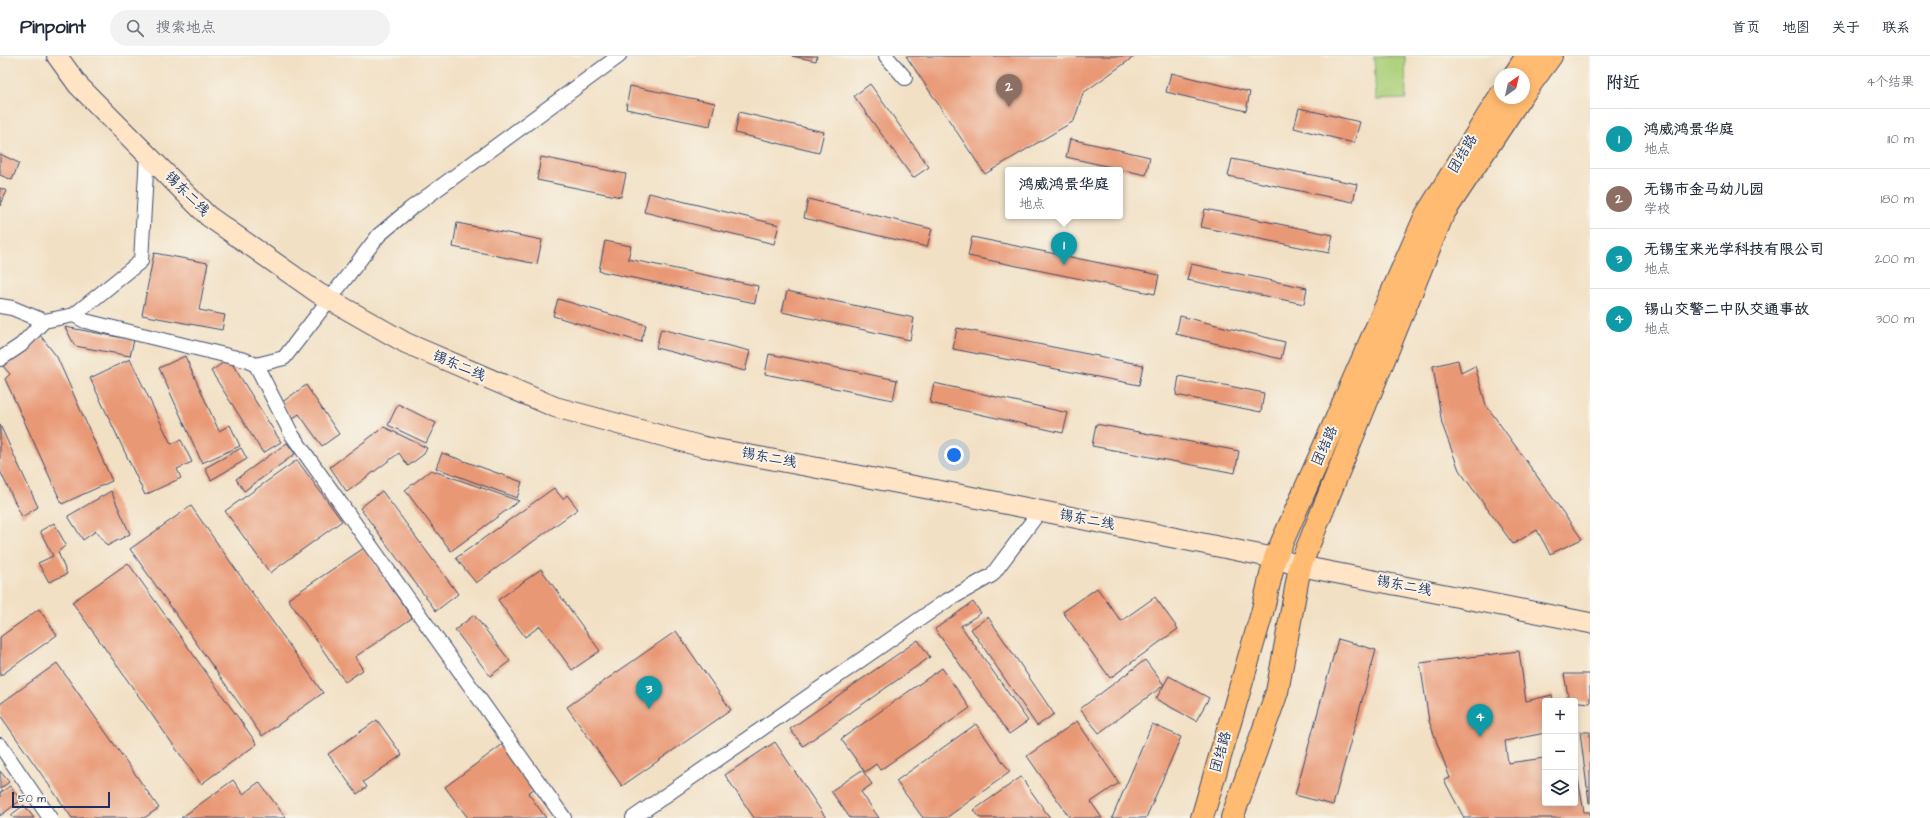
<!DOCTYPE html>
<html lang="zh">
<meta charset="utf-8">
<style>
body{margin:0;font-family:"Architects Daughter","LXGW WenKai TC",sans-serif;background:#f2f2f3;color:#1f2937}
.controls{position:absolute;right:12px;bottom:12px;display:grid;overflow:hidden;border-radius:4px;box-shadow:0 2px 10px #0003}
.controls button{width:36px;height:36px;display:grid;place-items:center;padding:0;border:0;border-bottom:1px solid #e0e1e3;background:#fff;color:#1f2937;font:20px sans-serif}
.compass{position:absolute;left:1494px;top:12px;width:36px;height:36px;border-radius:50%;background:#fff;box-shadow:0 2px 10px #0003;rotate:34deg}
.scale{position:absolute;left:12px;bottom:10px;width:98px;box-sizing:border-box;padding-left:4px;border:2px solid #1b2f5e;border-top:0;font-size:11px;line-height:14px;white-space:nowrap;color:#1b2f5e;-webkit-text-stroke:3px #f7f3e8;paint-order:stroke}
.you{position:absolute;left:954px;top:399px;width:14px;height:14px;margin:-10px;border:3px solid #fff;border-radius:50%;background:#1a73e8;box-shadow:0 0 0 6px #1a73e833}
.badge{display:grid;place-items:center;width:26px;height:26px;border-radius:50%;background:#c8321e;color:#fff;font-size:13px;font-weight:700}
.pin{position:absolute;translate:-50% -33px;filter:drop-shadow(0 1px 2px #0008)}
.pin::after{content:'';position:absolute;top:21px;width:14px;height:12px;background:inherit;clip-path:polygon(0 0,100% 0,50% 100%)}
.popup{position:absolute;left:1005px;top:111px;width:118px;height:52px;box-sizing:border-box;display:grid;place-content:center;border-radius:4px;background:#fff;filter:drop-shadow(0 1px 3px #0005);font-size:13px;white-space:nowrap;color:#747a83}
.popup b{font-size:15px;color:#1f2937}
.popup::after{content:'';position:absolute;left:50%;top:100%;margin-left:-8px;border:8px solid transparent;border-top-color:#fff}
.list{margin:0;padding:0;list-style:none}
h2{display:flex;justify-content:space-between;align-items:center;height:52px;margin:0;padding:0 16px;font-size:17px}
h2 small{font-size:13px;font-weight:400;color:#747a83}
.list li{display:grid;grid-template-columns:26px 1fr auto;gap:12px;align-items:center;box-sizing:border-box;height:60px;padding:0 16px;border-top:1px solid #e0e1e3}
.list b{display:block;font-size:15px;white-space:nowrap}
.list p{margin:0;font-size:13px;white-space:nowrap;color:#747a83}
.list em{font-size:13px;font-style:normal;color:#747a83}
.icon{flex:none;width:22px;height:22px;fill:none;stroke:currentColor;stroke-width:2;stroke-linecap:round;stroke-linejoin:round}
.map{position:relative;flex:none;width:1590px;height:762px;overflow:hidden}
header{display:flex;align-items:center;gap:24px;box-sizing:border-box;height:56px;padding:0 20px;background:#fff;border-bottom:1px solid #e0e1e3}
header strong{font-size:19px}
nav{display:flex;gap:22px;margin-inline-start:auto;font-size:14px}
.search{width:280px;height:36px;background:#f2f2f3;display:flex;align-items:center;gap:10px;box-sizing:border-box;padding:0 14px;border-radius:22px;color:#747a83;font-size:15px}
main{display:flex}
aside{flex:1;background:#fff}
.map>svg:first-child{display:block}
.green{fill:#acd079;stroke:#64806c}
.building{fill:#e99874}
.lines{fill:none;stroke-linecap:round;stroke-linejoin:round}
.street-casing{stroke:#3b4a6d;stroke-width:16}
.secondary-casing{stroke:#3b4a6d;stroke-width:22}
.primary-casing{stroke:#3b4a6d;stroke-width:24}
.street{stroke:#fff;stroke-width:14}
.secondary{stroke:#ffe4c6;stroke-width:20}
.primary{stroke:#ffbb71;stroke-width:22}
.labels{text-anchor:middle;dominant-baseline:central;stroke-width:4;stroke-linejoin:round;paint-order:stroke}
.street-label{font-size:14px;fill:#1b2f5e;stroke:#f7f3e8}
</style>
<header>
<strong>Pinpoint</strong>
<div class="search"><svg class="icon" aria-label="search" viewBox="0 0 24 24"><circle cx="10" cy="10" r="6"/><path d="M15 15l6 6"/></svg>搜索地点</div>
<nav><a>首页</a><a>地图</a><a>关于</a><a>联系</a></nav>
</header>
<main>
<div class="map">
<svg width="1590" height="762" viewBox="0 0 1590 762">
<rect width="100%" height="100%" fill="#f7f3e8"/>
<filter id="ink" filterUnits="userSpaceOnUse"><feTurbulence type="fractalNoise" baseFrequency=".025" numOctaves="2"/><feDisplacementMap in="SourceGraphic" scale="8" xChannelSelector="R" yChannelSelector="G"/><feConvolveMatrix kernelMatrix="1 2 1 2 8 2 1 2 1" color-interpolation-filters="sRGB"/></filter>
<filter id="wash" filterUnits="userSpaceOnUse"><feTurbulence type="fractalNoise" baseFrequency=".012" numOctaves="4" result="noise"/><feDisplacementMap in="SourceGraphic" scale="16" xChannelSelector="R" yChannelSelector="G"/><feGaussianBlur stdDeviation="0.9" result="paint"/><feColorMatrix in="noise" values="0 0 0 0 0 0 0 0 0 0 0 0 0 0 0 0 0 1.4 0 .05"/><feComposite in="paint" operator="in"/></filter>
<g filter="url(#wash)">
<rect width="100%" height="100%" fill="#f2e0c4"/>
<path class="green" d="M1374 0H1405L1406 43 1376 44Z"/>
<g id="blocks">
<path class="building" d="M792 0H817L816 5Z
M906 0H1135L1083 37 1074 65 985 118Z
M1171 17 1250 36 1246 55 1166 36Z
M870 28 929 111 913 122 854 40Z
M630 30 715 47 710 70 626 53Z
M1299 52 1360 66 1354 87 1294 72Z
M739 56 824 76 819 97 735 77Z
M1070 83 1150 101 1146 119 1066 101Z
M0 98 19 107 12 124 0 119Z
M541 101 626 118 621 141 537 124Z
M1232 103 1357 128 1353 146 1228 120Z
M0 132 7 135 0 150Z
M649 137 779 169 774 188 644 156Z
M808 143 932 173 927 191 804 162Z
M1205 153 1333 179 1329 197 1201 171Z
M457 167 542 184 537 208 453 191Z
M972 181 1159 219 1155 238 968 200Z
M605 185 631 190 628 203 758 230 755 247 599 215Z
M154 197 208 207 199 254 225 259 222 274 142 259Z
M1191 208 1307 232 1304 248 1187 224Z
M787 235 914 262 910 284 782 256Z
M558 243 646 269 641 286 553 260Z
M1180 260 1285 286 1281 303 1176 278Z
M65 271 134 284 130 300 75 290Z
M957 272 1143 309 1139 329 953 293Z
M661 273 750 295 745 315 656 292Z
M40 279 57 301 112 425 62 448 5 323 10 318 1 308Z
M769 298 897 324 893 344 765 318Z
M185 300 219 375 230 369 240 390 202 407 159 312Z
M130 303 171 388 181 384 192 406 177 413 181 422 145 439 90 322Z
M229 303 281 386 263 397 211 315Z
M1458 304 1461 317 1475 310 1486 349 1582 483 1550 498 1537 474 1513 488 1459 414 1442 368 1433 310Z
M1179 320 1264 337 1261 356 1176 339Z
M934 327 1068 357 1063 377 930 347Z
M306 329 339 378 322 390 299 358 292 363 281 347Z
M398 348 436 367 426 387 388 369Z
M1096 368 1239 395 1235 417 1092 390Z
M0 369 38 451 22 461 0 415Z
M384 371 427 392 424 398 408 410 399 397 347 436 330 411Z
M287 387 295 398 244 435 236 423Z
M241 392 247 403 211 424 205 412Z
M442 397 522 426 517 442 436 412Z
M297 404 342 465 270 517 225 455Z
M431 414 519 445 451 495 405 434Z
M554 432 563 443 567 439 578 453 476 527 456 502Z
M111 435 130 478 107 490 96 475 83 484 68 460Z
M382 435 458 538 436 555 360 452Z
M191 450 323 637 262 680 130 493Z
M54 467 66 489 58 496 67 518 49 526 38 507 53 500 40 475Z
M364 492 412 562 355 601 363 614 345 626 288 543Z
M128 507 257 688 201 728 72 546Z
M541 513 600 595 572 614 540 570 525 581 498 544Z
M1097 532 1121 565 1155 541 1178 573 1110 622 1063 556Z
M973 546 981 557 961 570 1028 665 1009 678 935 573Z
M39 553 57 579 0 620V581Z
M474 559 510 605 490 620 455 574Z
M988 561 1054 658 1037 670 971 573Z
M676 575 731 654 622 730 567 651Z
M1338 583 1376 594 1333 749 1295 739Z
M918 584 930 601 803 690 790 673Z
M1519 595 1526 645 1552 639 1553 645H1545V677L1505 685 1508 707 1545 702V747H1575L1576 712 1584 756H1590V762H1464L1444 724 1450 722 1429 665 1420 607Z
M1145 604 1164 629 1099 677 1080 653Z
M57 607 159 752 144 762H72L0 659V648Z
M942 612 970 652 880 714 876 708 865 716 841 683Z
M1564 618H1590V647L1569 645Z
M1169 620 1209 642 1196 665 1156 643Z
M377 664 402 699 363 726 367 731 357 738 328 698Z
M1077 665 1119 727 1091 746 1102 762H1070L1027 700Z
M976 668 1010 716 946 762H923L896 725Z
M1152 668 1181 681 1146 762H1112Z
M1580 676H1590V747H1589Z
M775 686 826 762H754L725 719Z
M503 688 535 732 528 737 546 762H468L445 731Z
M862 714 872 728 861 736 879 762H850L831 735Z
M0 715 9 726 0 733Z
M1021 721 1050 762H980L974 754Z
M233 724 243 738 259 726 286 762H181Z
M10 730 21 744 0 760V737Z
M24 749 34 762H14L11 759Z"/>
</g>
</g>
<g filter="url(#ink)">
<use href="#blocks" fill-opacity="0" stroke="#3b4a6d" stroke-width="1"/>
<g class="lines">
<defs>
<path id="street" d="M886 0 905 22
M0 250 12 252 44 265 74 259 141 205 147 98
M74 259 85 265 245 304 256 309 292 379 564 762
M0 303 21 289 44 265
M256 309 284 302 379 179 410 153 619 0
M0 689 50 762
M633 762 943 547 992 519 1040 455"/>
<path id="secondary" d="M57 0 78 29 208 160 318 237 406 287 555 351 700 390 962 439 1275 502 1300 510 1590 567"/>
<path id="primary" d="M1515 18 1527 0
M1524 37 1551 0
M1202 762 1262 557 1275 502 1426 159 1500 40
M1232 762 1277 636 1300 510 1443 158 1520 42"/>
</defs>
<use href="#street" class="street-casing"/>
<use href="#secondary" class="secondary-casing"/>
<use href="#primary" class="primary-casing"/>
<use href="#street" class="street"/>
<use href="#secondary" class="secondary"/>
<use href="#primary" class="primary"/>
</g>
</g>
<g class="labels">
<g class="street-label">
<text transform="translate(1463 98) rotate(-59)">团结路</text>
<text transform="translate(187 138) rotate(45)">锡东二线</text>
<text transform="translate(459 310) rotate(23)">锡东二线</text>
<text transform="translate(1325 390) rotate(-66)">团结路</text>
<text transform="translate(769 402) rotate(11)">锡东二线</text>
<text transform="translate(1087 464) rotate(11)">锡东二线</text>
<text transform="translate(1404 530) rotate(11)">锡东二线</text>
<text transform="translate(1221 696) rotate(-74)">团结路</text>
</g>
</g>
</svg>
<div class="controls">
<button>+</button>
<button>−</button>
<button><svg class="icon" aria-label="layers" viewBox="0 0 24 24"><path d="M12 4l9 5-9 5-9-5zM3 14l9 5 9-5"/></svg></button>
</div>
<svg class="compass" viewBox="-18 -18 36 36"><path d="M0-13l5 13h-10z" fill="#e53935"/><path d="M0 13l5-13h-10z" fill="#747a83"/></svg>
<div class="scale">50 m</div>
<div class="you"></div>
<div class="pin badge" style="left:1064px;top:209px;background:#0f9aa8">1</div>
<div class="popup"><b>鸿威鸿景华庭</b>地点</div>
<div class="pin badge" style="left:1009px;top:51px;background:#8d6e63">2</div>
<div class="pin badge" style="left:649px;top:653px;background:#0f9aa8">3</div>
<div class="pin badge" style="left:1480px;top:681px;background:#0f9aa8">4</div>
</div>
<aside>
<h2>附近<small>4个结果</small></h2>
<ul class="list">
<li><span class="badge" style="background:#0f9aa8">1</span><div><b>鸿威鸿景华庭</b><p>地点</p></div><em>110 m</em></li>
<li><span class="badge" style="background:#8d6e63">2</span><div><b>无锡市金马幼儿园</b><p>学校</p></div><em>180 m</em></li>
<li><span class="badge" style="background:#0f9aa8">3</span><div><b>无锡宝来光学科技有限公司</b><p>地点</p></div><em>200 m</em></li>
<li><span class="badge" style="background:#0f9aa8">4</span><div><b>锡山交警二中队交通事故</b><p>地点</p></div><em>300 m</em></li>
</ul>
</aside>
</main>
